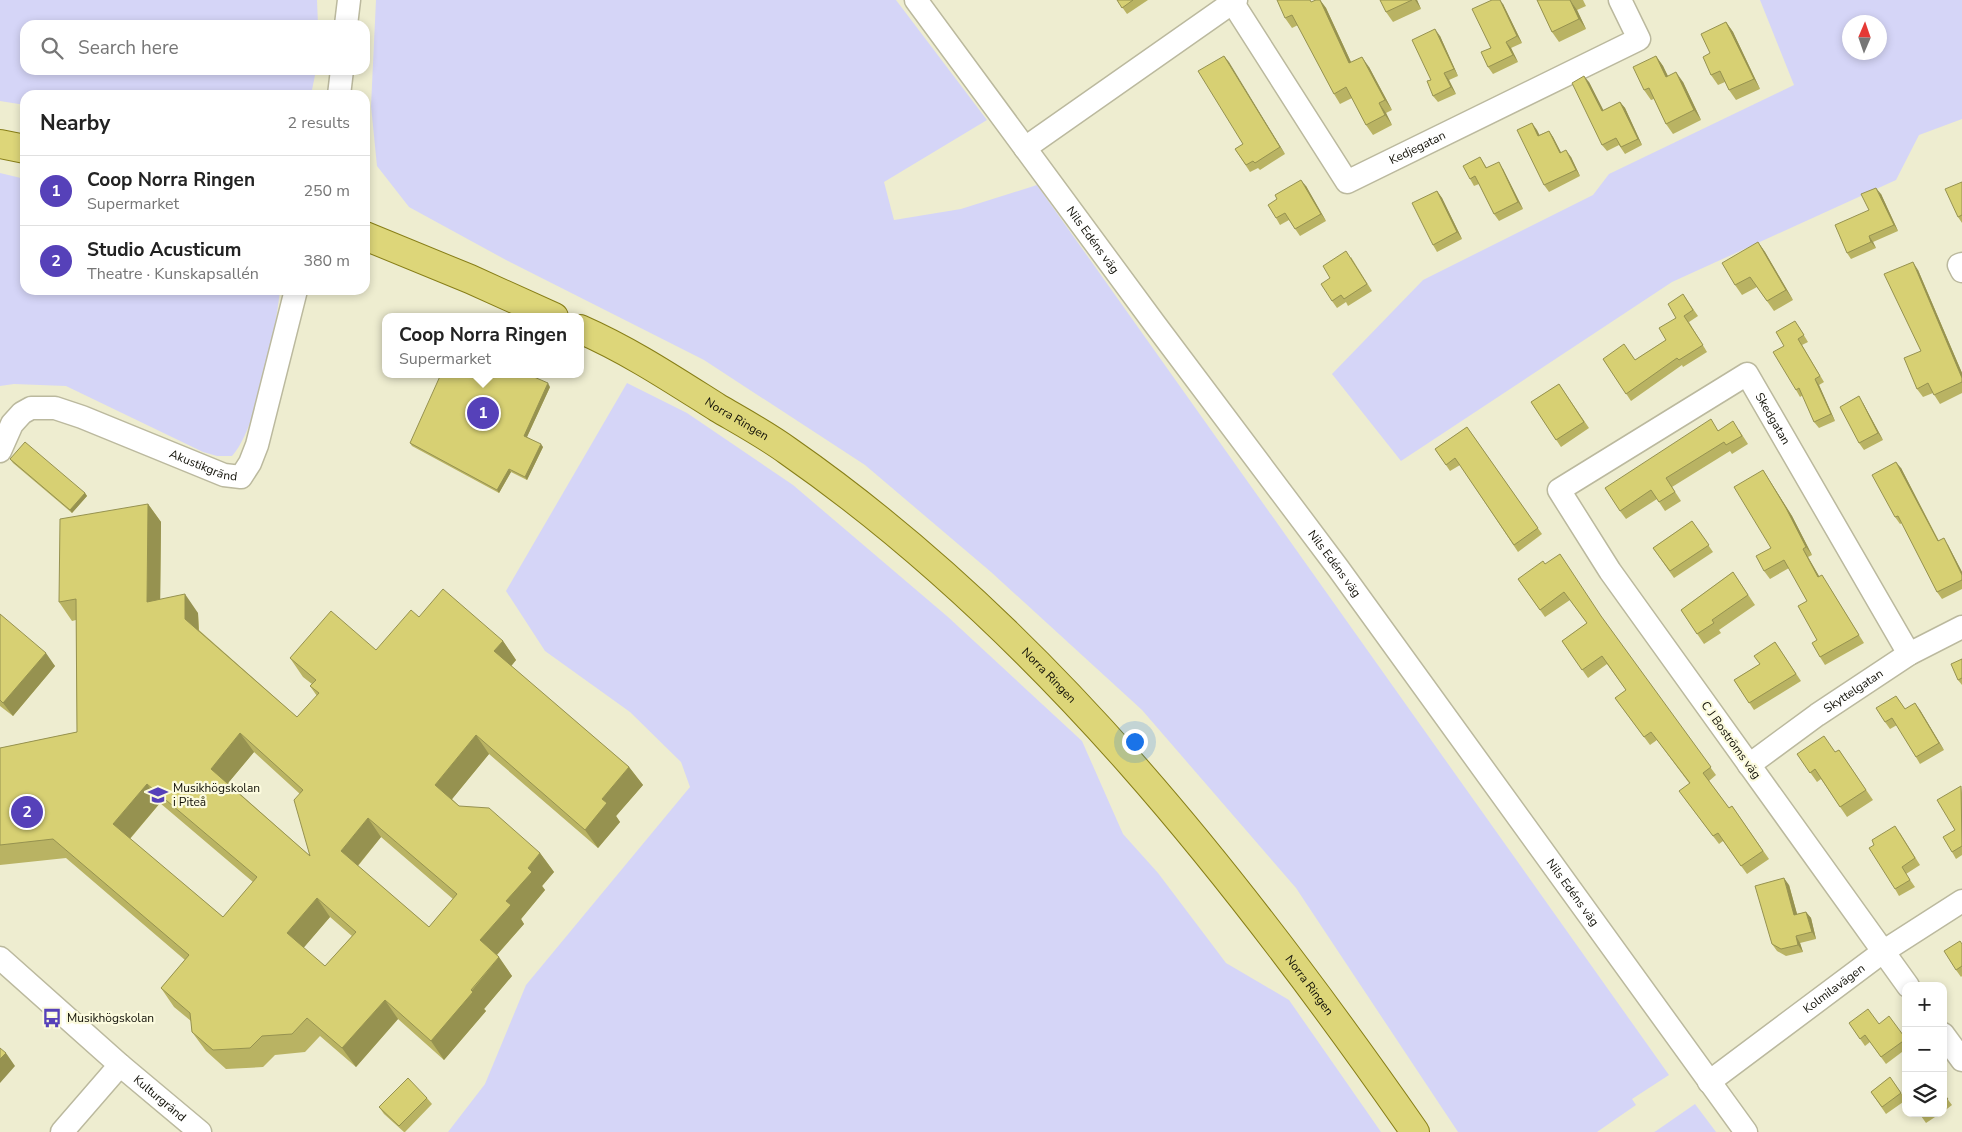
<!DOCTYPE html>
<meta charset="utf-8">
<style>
body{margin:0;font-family:"Nunito Sans",sans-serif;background:#f6f6f6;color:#222}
.controls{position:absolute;right:15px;bottom:15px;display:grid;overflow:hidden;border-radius:10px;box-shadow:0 2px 8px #0003}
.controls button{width:45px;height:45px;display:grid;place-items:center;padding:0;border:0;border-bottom:1px solid #e0e0e0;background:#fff;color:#222;font:25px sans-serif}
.compass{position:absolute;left:1842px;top:15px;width:45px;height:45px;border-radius:50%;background:#fff;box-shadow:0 2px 8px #0003;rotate:2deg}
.you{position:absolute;left:1134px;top:741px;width:18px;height:18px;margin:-12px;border:4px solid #fff;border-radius:50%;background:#1a73e8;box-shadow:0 0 0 8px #1a73e833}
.badge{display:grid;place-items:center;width:32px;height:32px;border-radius:50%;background:#5641b9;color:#fff;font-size:16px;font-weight:700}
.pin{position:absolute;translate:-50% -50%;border:2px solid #fff;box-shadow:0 1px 5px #0006}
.popup{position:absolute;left:382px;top:313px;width:202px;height:65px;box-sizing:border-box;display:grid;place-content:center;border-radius:10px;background:#fff;filter:drop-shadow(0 1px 4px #0005);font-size:16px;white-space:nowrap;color:#767676}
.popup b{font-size:19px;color:#222}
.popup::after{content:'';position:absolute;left:50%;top:100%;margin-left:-10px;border:10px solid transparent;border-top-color:#fff}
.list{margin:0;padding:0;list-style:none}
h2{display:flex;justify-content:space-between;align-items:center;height:65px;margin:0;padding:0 20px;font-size:21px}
h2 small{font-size:16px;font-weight:400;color:#767676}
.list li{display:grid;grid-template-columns:32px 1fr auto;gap:15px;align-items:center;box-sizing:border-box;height:70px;padding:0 20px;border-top:1px solid #e0e0e0}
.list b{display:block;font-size:19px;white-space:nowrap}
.list p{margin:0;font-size:16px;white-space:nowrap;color:#767676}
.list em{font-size:16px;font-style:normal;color:#767676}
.icon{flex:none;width:28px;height:28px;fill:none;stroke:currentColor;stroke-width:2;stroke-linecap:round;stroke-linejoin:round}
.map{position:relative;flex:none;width:1962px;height:1132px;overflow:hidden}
.search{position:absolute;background:#fff;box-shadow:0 2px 8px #0003;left:20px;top:20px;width:350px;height:55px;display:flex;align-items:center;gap:12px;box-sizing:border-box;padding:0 18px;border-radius:15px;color:#767676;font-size:19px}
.panel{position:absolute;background:#fff;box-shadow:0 2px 8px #0003;left:20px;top:90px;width:350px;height:205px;border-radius:15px}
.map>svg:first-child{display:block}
.green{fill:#d5d5f7;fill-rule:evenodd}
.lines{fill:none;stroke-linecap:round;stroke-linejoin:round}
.minor-casing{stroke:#bbb99e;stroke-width:25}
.major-casing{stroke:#877e17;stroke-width:30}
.minor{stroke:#fff;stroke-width:22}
.major{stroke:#ddd679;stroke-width:28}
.wall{fill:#b9b363;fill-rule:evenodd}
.shaded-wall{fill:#969250}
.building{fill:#d7d073;stroke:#969250;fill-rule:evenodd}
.labels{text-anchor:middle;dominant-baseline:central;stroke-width:4.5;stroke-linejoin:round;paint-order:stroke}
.street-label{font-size:12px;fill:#111007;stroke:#fbfadd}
.poi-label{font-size:12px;fill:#111007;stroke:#fbfadd;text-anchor:start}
</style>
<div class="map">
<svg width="1962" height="1132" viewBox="0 0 1962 1132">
<rect width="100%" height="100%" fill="#eeedd0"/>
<path class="green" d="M0 0H317L318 25H25V70H316L311 95H25V105L0 101Z
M376 0H896L987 120 884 182 894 220 961 209 1037 185 1669 1075 1632 1099 1636 1105 1597 1132H1458L1296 888 1142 710 991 572 865 465 704 360 506 260 409 207 377 166 371 106Z
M1760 0H1962V119L1919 135 1896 180 1672 282 1401 461 1332 374 1423 280 1593 195 1609 174 1794 85ZM1850 22H1880V52H1850Z
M0 173 25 179V290H280C276 329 257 429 232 456H217L203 452 66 386 14 384 0 386Z
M627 383 687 413 793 485 948 617 1082 741 1123 834 1158 873 1226 963 1289 1000 1381 1132H448L485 1084 526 985 690 787 681 762 630 712 545 651 506 591Z
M1695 1104 1716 1132H1654L1656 1131Z"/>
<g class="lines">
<defs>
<g id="minor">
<path id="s1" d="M916 0 1154 323 1338 568 1746 1132"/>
<path id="s2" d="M1231 0 1347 182 1639 39 1620 0"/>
<path d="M346 25 349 0"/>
<path d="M339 95 342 70"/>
<path d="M1025 148 1236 0"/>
<path d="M1962 264 1959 265 1962 271"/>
<path id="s3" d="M0 451 12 424 22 413 31 408H55L82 417 224 475 241 477 250 463 257 445 296 290"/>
<path id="s4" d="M1749 765 1817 715 1909 654 1962 627"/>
<path d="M0 958 120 1065 62 1132"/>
<path id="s5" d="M1908 986 1610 571 1559 490 1747 374 1909 654"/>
<path d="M1943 1034 1962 1060"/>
<path id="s6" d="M120 1065 200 1132"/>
<path id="s7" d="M1709 1082 1884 951 1962 901"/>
</g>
<g id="major">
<path d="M0 144 25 149"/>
<path d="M365 236 470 279 554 317"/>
<path id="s8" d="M580 329C630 351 672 379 718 408 742 422 766 435 788 451 1042 628 1240 881 1415 1132"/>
</g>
</defs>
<use href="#minor" class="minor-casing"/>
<use href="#major" class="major-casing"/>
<use href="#minor" class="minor"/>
<use href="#major" class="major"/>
</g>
<path class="wall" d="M1117 0H1148L1127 14Z
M1320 0 1326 8 1351 62 1369 67 1392 110 1386 113 1392 125 1373 135 1366 125 1352 98 1340 104 1334 94 1298 25 1292 28 1285 18 1313 1Z
M1380 0H1417L1421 9 1393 22 1386 12Z
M1537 0H1583L1586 6 1577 10 1586 29 1559 42 1552 32Z
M1503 4 1522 43 1511 48 1518 62 1493 74 1488 67 1491 48Z
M1726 22 1733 32 1760 89 1736 100 1729 90 1725 82 1718 85 1711 75 1710 53Z
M1440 36 1458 76 1449 80 1456 94 1438 102 1433 96 1431 80Z
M1224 56 1285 154 1260 170 1258 168 1250 172 1235 149 1243 144Z
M1656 56 1663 66 1668 76 1683 82 1701 120 1673 134 1666 124 1654 99 1651 100 1644 90Z
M1589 82 1603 111 1620 102 1625 108 1642 145 1625 154 1619 145 1607 151 1602 145Z
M1532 123 1539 135 1549 131 1553 137 1561 153 1571 157 1580 176 1549 192 1544 185Z
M1480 157 1487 168 1503 169 1523 209 1499 221 1494 214 1479 184 1474 186 1470 179Z
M1962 182V223L1958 217Z
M1306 186 1326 221 1300 236 1289 220 1280 225 1276 218Z
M1437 191 1442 198 1462 239 1437 252 1433 245Z
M1881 194 1898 231 1873 242 1876 248 1851 259 1847 253 1869 210Z
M1758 242 1765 252 1793 300 1774 311 1757 287 1742 295 1735 285Z
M1351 257 1372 291 1348 306 1346 302 1337 308 1332 301 1330 278Z
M1918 270 1962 373V393L1940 404 1933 393 1923 397 1917 389 1921 351Z
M1683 294 1698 316 1689 322 1707 352 1683 367 1682 365 1631 401 1603 359 1635 360 1666 340 1676 318Z
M1799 327 1808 342 1802 345 1824 382 1819 385 1835 421 1819 428 1814 422 1803 395 1800 397 1796 390 1784 346Z
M1559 384 1589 428 1561 447 1531 402Z
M550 387 527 437 543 447 527 480 511 472 499 493 412 446 410 443Z
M1863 403 1883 440 1864 450 1859 443Z
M1467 427 1542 534 1518 552 1460 465 1450 471 1435 449Z
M1718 430H1739L1748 444 1732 454 1730 451 1672 487 1681 501 1665 511 1657 499 1626 519 1620 511Z
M10 459 85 493 87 496 72 513 13 463Z
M1901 468 1939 541 1948 545 1962 572V589L1942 599 1937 592 1902 523 1900 524 1895 517Z
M1763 470 1792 516 1812 555 1808 557 1819 576 1827 583 1864 643 1825 665 1820 657 1817 640 1807 601 1789 568 1770 579 1764 571 1771 548Z
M148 504 161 522 160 599 198 613 199 630 297 717 317 696 310 686 312 684 303 677 290 658 376 650 419 617 503 641 516 660 511 666 629 767 643 785 616 816 620 822 598 848 489 754 452 799 459 806 540 853 554 872 542 886 545 890 521 919 524 924 497 955 512 976 484 1009 486 1011 444 1060 398 1019 356 1067 320 1036 305 1052 275 1055 263 1067 226 1069 206 1051 192 1032 191 1021 174 1007 161 988 185 960 66 858 0 865V748L77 732 76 620 72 621 59 602ZM254 752 300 794 310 856 228 783ZM160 803 253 882 223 917 130 839ZM381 837 453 899 429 927 358 866ZM330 917 352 936 325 966 303 948Z
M1692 521 1713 552 1674 578 1653 548Z
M1545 564 1604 621 1716 775 1709 781 1729 808 1732 806 1769 859 1747 874 1723 841 1719 844 1685 799 1689 783 1657 740 1650 745 1615 698 1626 690 1607 664 1588 678 1562 641 1587 623 1570 600 1545 617 1518 579Z
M1733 572 1755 605 1719 630 1721 633 1704 644 1681 610Z
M0 614 55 666 13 716 0 706Z
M1775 642 1801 681 1754 710 1734 680 1760 664Z
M1962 659V685L1958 680Z
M1896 696 1905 709 1920 710 1944 750 1920 764 1897 725 1890 729 1885 722Z
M1839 750 1873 800 1847 817 1821 779 1817 782 1797 754 1835 752Z
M1962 787V855L1956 859 1952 852Z
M1900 833 1920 865 1906 874 1915 887 1899 896 1895 889Z
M1789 885 1797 914 1806 912 1811 918 1816 939 1800 943 1803 952 1786 956 1777 951 1772 944Z
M1962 944V976L1961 977 1956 970Z
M1849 1023 1879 1024 1906 1039V1049L1886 1064 1870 1042 1865 1046Z
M1890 1077 1906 1100 1886 1114 1871 1092Z
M1943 1093 1952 1105 1943 1112Z
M427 1098 432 1104 405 1132H404L384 1114 379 1107Z
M1919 1113H1941L1926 1123Z"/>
<path class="shaded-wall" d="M1320 0 1326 8 1356 73 1349 63Z
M1415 0H1417L1421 9Z
M1500 0 1503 4 1522 43 1517 36Z
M1570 0 1577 10 1586 29 1579 19Z
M1726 22 1733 32 1760 89 1754 79Z
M1435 29 1440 36 1458 76 1454 69Z
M1506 42 1511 48 1518 62 1513 55Z
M1224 56 1229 62 1285 154 1280 147Z
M1656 56 1663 66 1673 87 1666 77Z
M1362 57 1369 67 1392 110 1385 100Z
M1676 72 1683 82 1701 120 1694 110Z
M1444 73 1449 80 1456 94 1451 87Z
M1584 76 1589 82 1607 117 1602 111Z
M1620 102 1625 108 1642 145 1638 139Z
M1379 103 1386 113 1392 125 1385 115Z
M1532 123 1537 130 1543 142 1538 136Z
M1549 131 1553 137 1565 160 1560 153Z
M1566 150 1571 157 1580 176 1576 170Z
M1499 162 1503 169 1523 209 1518 202Z
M1301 180 1306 186 1326 221 1321 214Z
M1876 188 1881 194 1898 231 1894 225Z
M1437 191 1442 198 1462 239 1457 232Z
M1869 236 1873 242 1876 248 1871 242Z
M1758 242 1765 252 1793 300 1786 290Z
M1913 262 1918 270 1962 373V378Z
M1815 379 1819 385 1835 421 1831 414Z
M548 383 550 387 526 439 524 436Z
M1859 396 1863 403 1883 440 1878 433Z
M541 444 543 447 527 480 525 477Z
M1896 462 1901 468 1942 548 1938 541Z
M509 469 511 472 499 493 497 490Z
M1763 470 1792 516 1812 555 1806 547Z
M85 493 87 496 72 513 70 510Z
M148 504 161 522 160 620 147 602Z
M1944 538 1948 545 1962 572V575Z
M1803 549 1808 557 1824 585 1818 577Z
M185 594 198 613 199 638 185 619Z
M503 641 516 660 508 670 494 651Z
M46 653 55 666 13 716 3 703Z
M1915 703 1920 710 1944 750 1939 743Z
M240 733 254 752 224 788 211 769Z
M476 735 489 754 448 804 435 785Z
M629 767 643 785 616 816 620 822 598 848 585 830 602 799Z
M147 784 160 803 126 843 113 824Z
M368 818 381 837 354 870 341 851Z
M540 853 554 872 542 886 545 890 521 919 524 924 493 959 480 940 528 868Z
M1784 878 1789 885 1799 921 1794 915Z
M317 898 330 917 300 952 287 933Z
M1806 912 1811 918 1816 939 1812 932Z
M1796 936 1800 943 1803 952 1798 945Z
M499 957 512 976 484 1009 486 1011 444 1060 431 1041Z
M385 1000 398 1019 356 1067 342 1048Z
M6 1053 15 1066 0 1083V1059Z"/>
<path class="building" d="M1117 0H1133L1122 8Z
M1277 0H1310L1311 2 1316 0H1320L1349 63 1362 57 1385 100 1379 103 1385 115 1366 125 1346 87 1334 94 1292 15 1285 18Z
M1380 0H1412L1386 12Z
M1492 0H1500L1517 36 1506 42 1513 55 1488 67 1481 52 1491 48 1472 9Z
M1537 0H1570L1579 19 1552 32Z
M1726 22 1754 79 1729 90 1720 71 1711 75 1703 57 1710 53 1701 34Z
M1435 29 1454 69 1444 73 1451 87 1433 96 1427 81 1431 80 1412 40Z
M1224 56 1280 147 1255 163 1253 161 1246 165 1235 149 1243 144 1198 71Z
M1656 56 1666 77 1676 72 1694 110 1666 124 1649 88 1644 90 1633 67Z
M1584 76 1602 111 1620 102 1638 139 1621 147 1616 138 1602 145 1572 83Z
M1532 123 1538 136 1549 131 1560 153 1566 150 1576 170 1544 185 1517 130Z
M1480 157 1486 168 1499 162 1518 202 1494 214 1475 176 1470 179 1463 166Z
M1301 180 1321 214 1295 229 1285 213 1276 218 1268 205 1277 199 1275 195Z
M1962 182V215L1958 217 1945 189Z
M1876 188 1894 225 1869 236 1871 242 1847 253 1835 225 1869 210 1861 194Z
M1437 191 1457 232 1433 245 1412 203Z
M1758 242 1786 290 1767 301 1750 277 1735 285 1722 263Z
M1346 251 1367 284 1344 299 1341 295 1332 301 1321 284 1330 278 1323 266Z
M1913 262 1962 378V382L1934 395 1928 383 1917 389 1904 358 1921 351 1884 274Z
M1683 294 1693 310 1684 316 1703 345 1679 360 1677 358 1626 394 1603 359 1624 344 1635 360 1666 340 1659 328 1676 318 1668 304Z
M1795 321 1804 335 1798 339 1820 376 1815 379 1831 414 1814 422 1799 388 1796 390 1773 352 1784 346 1776 332Z
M441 374H527L548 383 524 436 541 444 525 477 509 469 497 490 410 443Z
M1559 384 1584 422 1556 440 1531 402Z
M1859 396 1878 433 1859 443 1840 407Z
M1711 419 1718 431 1733 421 1742 436 1726 445 1724 442 1666 478 1675 492 1659 502 1651 490 1620 511 1605 488Z
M1467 427 1538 528 1514 545 1455 458 1446 465 1435 449Z
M25 442 85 493 70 510 10 459Z
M1896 462 1938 541 1944 538 1962 575V580L1937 592 1898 516 1895 517 1872 475Z
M1763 470 1786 508 1806 547 1803 549 1818 577 1822 575 1859 635 1820 657 1812 643 1817 640 1798 606 1807 601 1784 560 1764 571 1756 556 1771 548 1734 487Z
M148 504 147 602 185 594V619L297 717 319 693 310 686 316 680 290 658 331 611 376 650 411 610 419 617 443 589 503 641 494 651 629 767 602 799 607 803 585 830 476 735 435 785 459 806 489 808 540 853 528 868 532 872 506 901 511 905 480 940 499 957 471 990 473 992 431 1041 385 1000 342 1048 307 1018 292 1034 262 1036 250 1048 213 1050 192 1032 190 1013 161 988 189 955 53 839 0 845V748L77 732 76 599 59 602 60 519ZM240 733 303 790 294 800 310 856 211 769ZM147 784 257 877 223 917 113 824ZM368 818 457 894 429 927 341 851ZM317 898 356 932 325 966 287 933Z
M1692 521 1709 545 1670 571 1653 548Z
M1560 554 1601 616 1711 767 1703 773 1729 808 1732 806 1763 851 1741 866 1718 833 1713 836 1679 791 1690 783 1651 732 1644 737 1615 698 1626 690 1602 656 1582 670 1562 641 1587 623 1564 592 1540 610 1518 579 1543 561 1545 564Z
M1733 572 1748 595 1712 620 1714 623 1697 634 1681 610Z
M0 614 46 653 3 703 0 700Z
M1775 642 1796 674 1749 703 1734 680 1760 664 1754 656Z
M1962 659V678L1958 680 1951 664Z
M1896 696 1905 709 1915 703 1939 743 1916 757 1892 718 1885 722 1876 708Z
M1824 736 1835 752 1839 750 1866 790 1840 807 1815 769 1810 773 1797 754Z
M1961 786 1962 846 1952 852 1943 837 1955 830 1937 800Z
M1895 826 1915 858 1902 867 1910 880 1895 889 1869 848 1874 845 1872 840Z
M1784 878 1794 915 1806 912 1812 932 1796 936 1798 945 1781 949 1772 944 1755 886Z
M1960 941 1962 944V966L1956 970 1944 951Z
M1868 1009 1879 1024 1889 1016 1906 1039 1881 1057 1865 1035 1860 1039 1849 1023Z
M0 1048 6 1053 0 1059Z
M1890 1077 1901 1093 1882 1107 1871 1092Z
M408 1078 427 1098 399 1126 379 1107Z
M1906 1088V1095L1902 1090Z
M1943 1093 1948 1099 1943 1102Z
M1919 1113H1927L1922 1117Z"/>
<defs>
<symbol id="university-bare" viewBox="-9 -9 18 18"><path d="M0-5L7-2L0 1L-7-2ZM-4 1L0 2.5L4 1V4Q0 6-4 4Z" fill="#5641b9" stroke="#fbfadd" stroke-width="2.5" paint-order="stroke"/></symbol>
<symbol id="bus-bare" viewBox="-9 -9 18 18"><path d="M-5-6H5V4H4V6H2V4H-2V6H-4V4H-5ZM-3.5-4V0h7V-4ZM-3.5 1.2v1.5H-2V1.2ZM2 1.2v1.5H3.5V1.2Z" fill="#5641b9" stroke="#fbfadd" stroke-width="2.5" paint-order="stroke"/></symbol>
</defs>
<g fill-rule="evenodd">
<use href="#university-bare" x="144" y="781" width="28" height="28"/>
<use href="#bus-bare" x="38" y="1004" width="28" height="28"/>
</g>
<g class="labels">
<g class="street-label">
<text stroke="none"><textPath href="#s2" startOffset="294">Kedjegatan</textPath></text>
<text stroke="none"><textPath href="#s1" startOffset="298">Nils Edéns väg</textPath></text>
<text stroke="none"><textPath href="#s5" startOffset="879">Skedgatan</textPath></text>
<text stroke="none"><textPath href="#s8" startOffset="181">Norra Ringen</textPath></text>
<text stroke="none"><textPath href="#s3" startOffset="238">Akustikgränd</textPath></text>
<text stroke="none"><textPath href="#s1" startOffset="702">Nils Edéns väg</textPath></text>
<text stroke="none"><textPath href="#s8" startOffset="586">Norra Ringen</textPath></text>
<text stroke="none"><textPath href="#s4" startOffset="128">Skyttelgatan</textPath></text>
<text transform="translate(1731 740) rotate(54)">C J Boströms väg</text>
<text stroke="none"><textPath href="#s1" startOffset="1108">Nils Edéns väg</textPath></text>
<text stroke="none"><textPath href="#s8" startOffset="991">Norra Ringen</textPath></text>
<text stroke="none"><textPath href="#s7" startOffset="156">Kolmilavägen</textPath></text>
<text stroke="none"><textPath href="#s6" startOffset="52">Kulturgränd</textPath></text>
</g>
<g class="poi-label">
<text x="173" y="788">Musikhögskolan<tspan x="173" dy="14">i Piteå</tspan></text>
<text x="67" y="1018">Musikhögskolan</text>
</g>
</g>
</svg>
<div class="controls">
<button>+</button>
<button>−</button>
<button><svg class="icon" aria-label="layers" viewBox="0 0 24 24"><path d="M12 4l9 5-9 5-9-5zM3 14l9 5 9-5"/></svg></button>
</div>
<svg class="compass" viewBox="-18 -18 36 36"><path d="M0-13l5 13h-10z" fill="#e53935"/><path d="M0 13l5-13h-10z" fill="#767676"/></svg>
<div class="you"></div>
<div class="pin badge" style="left:483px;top:413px">1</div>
<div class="popup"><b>Coop Norra Ringen</b>Supermarket</div>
<div class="pin badge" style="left:27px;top:812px">2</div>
<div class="search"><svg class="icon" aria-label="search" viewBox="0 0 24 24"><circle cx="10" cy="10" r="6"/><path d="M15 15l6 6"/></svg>Search here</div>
<section class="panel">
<h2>Nearby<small>2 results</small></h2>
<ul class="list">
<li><span class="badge">1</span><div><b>Coop Norra Ringen</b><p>Supermarket</p></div><em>250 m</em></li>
<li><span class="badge">2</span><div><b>Studio Acusticum</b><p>Theatre · Kunskapsallén</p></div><em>380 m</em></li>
</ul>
</section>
</div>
